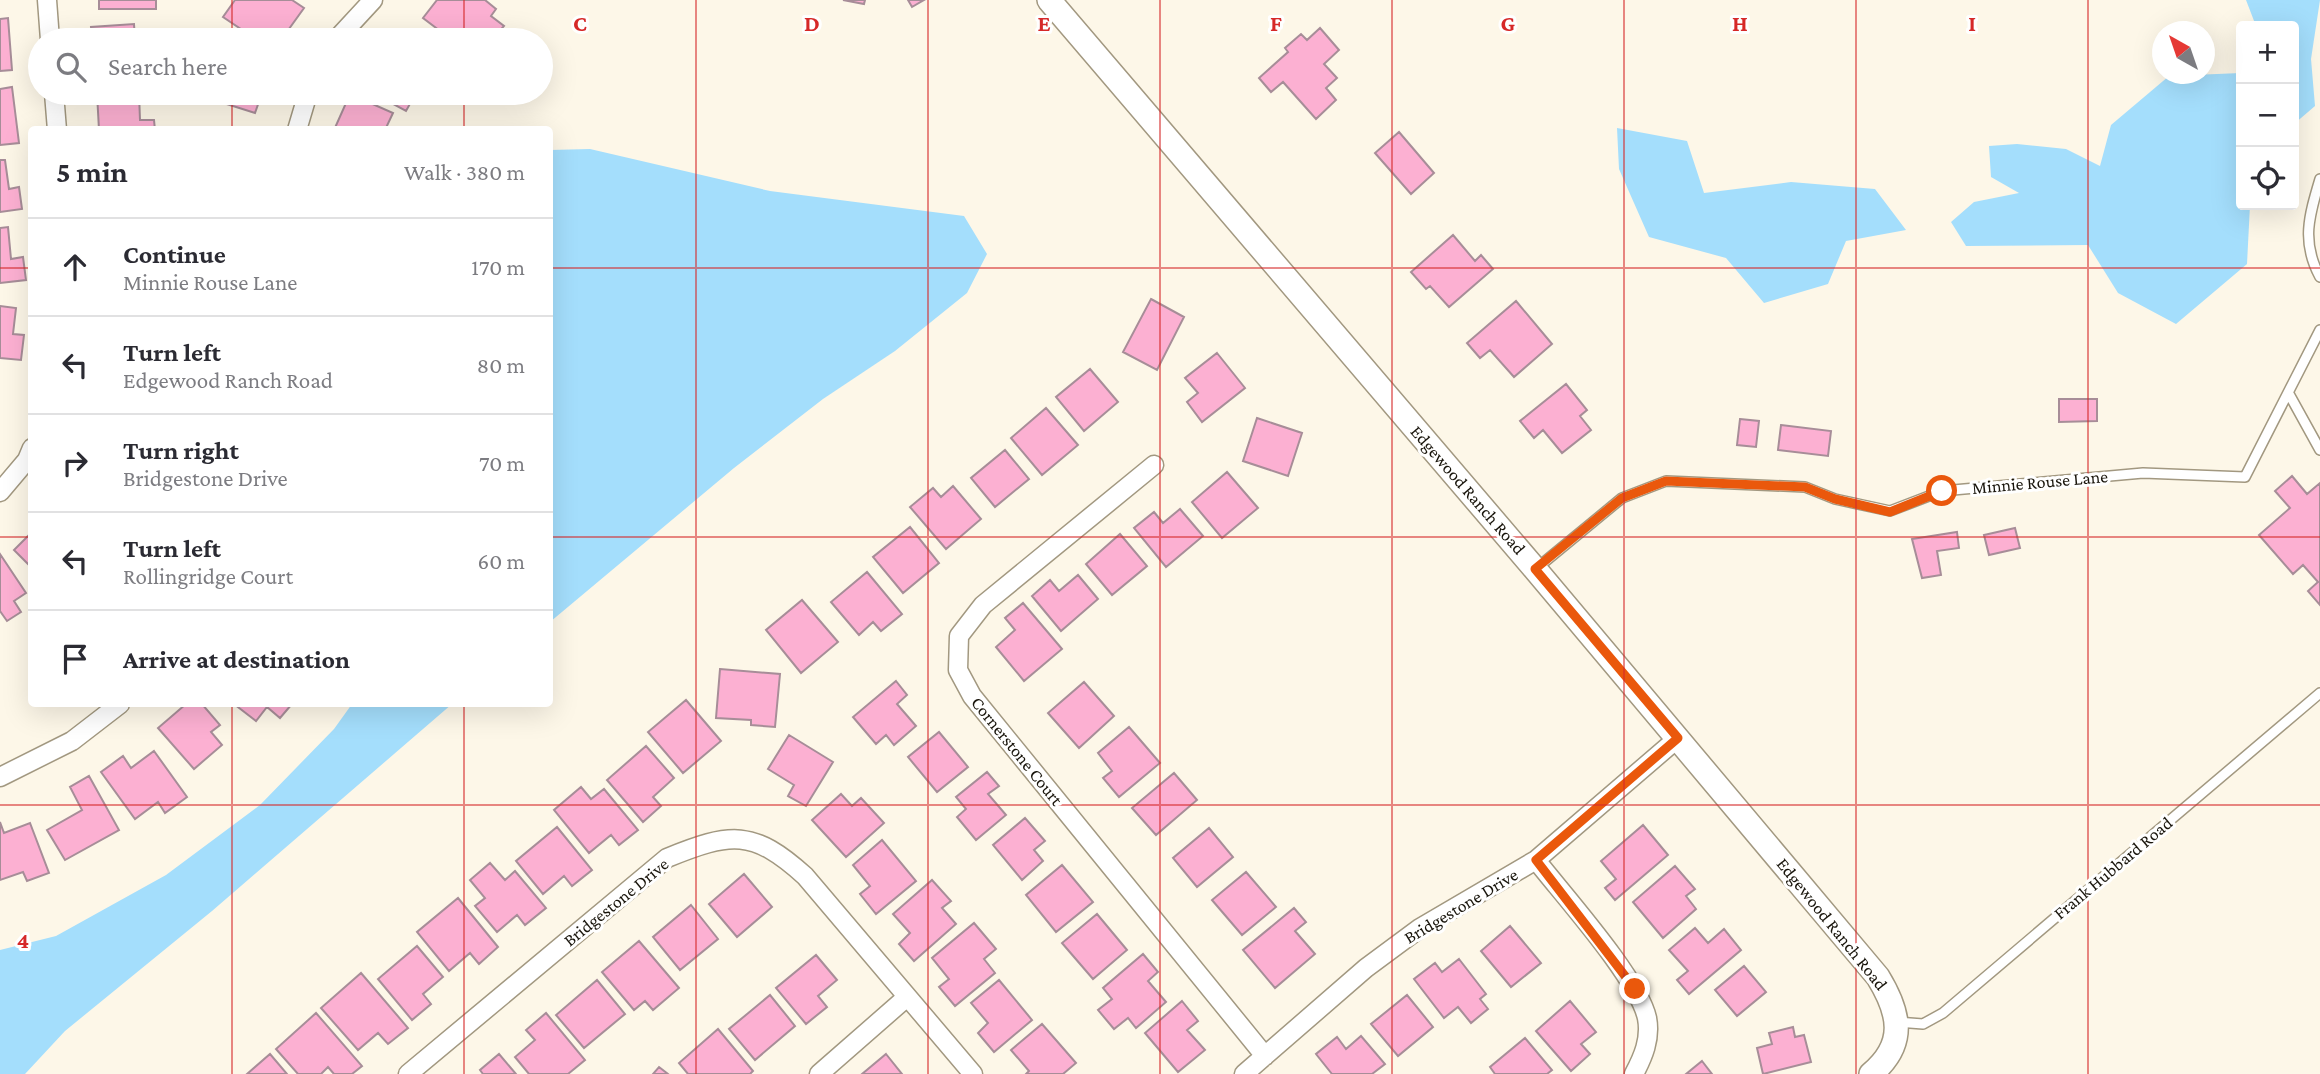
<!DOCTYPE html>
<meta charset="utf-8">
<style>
body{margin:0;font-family:"Crimson Pro",serif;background:#f7f7f7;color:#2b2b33}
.controls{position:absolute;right:21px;top:21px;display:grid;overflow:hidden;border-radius:7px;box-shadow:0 7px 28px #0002}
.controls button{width:63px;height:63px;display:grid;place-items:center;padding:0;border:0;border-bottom:2px solid #e1e1e2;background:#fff;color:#2b2b33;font:35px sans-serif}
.compass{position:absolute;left:2152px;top:21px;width:63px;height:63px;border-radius:50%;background:#fff;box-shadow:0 7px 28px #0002;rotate:320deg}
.stop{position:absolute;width:21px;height:21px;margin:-16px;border:5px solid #ea580c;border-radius:50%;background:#fff}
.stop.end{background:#ea580c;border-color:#fff;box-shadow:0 2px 7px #0008}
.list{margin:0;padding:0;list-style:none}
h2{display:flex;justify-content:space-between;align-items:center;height:91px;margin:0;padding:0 28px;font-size:30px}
h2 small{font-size:23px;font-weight:400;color:#7c7c81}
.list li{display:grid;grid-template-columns:46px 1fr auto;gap:21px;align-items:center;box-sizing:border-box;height:98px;padding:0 28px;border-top:2px solid #e1e1e2}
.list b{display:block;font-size:26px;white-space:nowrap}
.list p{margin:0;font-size:23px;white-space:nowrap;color:#7c7c81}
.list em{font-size:23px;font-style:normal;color:#7c7c81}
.icon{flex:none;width:38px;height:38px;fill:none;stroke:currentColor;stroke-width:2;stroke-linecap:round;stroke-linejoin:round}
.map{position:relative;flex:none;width:2320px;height:1074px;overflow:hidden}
.search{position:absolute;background:#fff;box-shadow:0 7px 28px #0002;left:28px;top:28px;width:525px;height:77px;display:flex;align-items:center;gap:18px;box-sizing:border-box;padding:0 24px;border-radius:38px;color:#7c7c81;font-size:26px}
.panel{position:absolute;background:#fff;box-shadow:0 7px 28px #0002;left:28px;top:126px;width:525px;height:581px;border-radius:7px}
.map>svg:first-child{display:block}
.water{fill:#a4defc}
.building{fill:#fcb0d2;stroke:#a78d98;stroke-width:2}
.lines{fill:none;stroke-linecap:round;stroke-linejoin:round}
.service-casing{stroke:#a29880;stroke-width:12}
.minor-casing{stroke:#a29880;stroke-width:21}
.tertiary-casing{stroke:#a29880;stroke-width:26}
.service{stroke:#fff;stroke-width:9}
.minor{stroke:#fff;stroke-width:18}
.tertiary{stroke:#fff;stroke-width:23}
.route{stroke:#ea580c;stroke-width:9}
.grid{fill:none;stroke:#d62828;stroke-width:2;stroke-opacity:0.55}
.labels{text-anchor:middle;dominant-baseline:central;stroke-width:6;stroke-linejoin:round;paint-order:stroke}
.street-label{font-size:18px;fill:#18140b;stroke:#fff}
.grid-label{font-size:23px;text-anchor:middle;font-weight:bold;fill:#d62828;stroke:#fff;stroke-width:6;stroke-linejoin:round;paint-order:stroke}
</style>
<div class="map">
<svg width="2320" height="1074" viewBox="0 0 2320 1074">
<rect width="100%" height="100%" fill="#fdf7e8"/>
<path class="water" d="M2246 0H2320L2311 59 2315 106 2294 124V26H2256Z
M2241 73V205H2250L2247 264 2176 324 2118 293 2088 245 1966 246 1951 222 1974 202 2019 193 1991 177 1989 146 2017 144 2066 149 2100 166 2111 125 2169 76Z
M1617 128 1687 141 1704 193 1791 182 1875 189 1906 230 1846 241 1828 284 1764 303 1726 258 1649 237 1619 169Z
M590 149 770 191 964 216 987 254 967 293 895 351 823 399 734 468 550 622V150Z
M352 704H452L212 911 65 1031 25 1074H0V950L56 936 166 875 260 805 334 729Z"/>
<path class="building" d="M99 0H156V9H99Z
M235 0H292L304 8 281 40H257L223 17Z
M437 0H485L496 9 491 16 504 26 492 40H452L423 18Z
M843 0H865L864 4Z
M908 0H924L912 7Z
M8 18 12 70 0 71V19Z
M134 24 135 40H92L91 27Z
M1320 28 1339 50 1324 64 1337 78 1326 88 1336 100 1316 119 1283 82 1271 92 1259 78 1288 52 1285 48 1301 34 1307 40Z
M384 34 396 40H381Z
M12 87 19 143 0 145V89Z
M97 93H139L140 120H154L155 130H99Z
M213 93H262L255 113 211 99Z
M373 93H416L406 111Z
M350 94 393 113 385 130H334Z
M1399 132 1434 173 1411 194 1375 153Z
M0 160H5L9 189 19 187 22 209 0 212Z
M8 227 11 259 23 257 26 280 0 283V228Z
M1453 235 1475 261 1481 255 1493 269 1449 307 1430 286 1426 289 1411 272Z
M1151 299 1184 317 1157 370 1123 352Z
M1516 301 1552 344 1514 377 1490 350 1480 358 1467 343Z
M0 306 16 308 13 334 24 335 21 360 0 358Z
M1217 353 1245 388 1202 422 1187 402 1198 393 1185 378Z
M1090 369 1118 402 1084 431 1056 397Z
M1566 384 1587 410 1580 416 1591 430 1562 453 1543 430 1534 438 1520 421Z
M2059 399H2097V421L2059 422Z
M1046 408 1078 445 1042 475 1011 438Z
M1257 418 1302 433 1288 476 1243 461Z
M1740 419 1759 421 1756 447 1737 445Z
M1781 425 1831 431 1828 456 1778 450Z
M1005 450 1029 479 995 507 971 478Z
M1227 472 1258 508 1222 538 1192 502Z
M2292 476 2307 494 2320 483V605L2308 591 2318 582 2303 565 2293 574 2259 535 2290 508 2275 491Z
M953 486 981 519 946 549 910 507 933 488 941 497Z
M1180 509 1203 536 1166 567 1134 528 1154 512 1163 523Z
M910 527 939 563 903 593 873 557Z
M2015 528 2020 548 1989 555 1984 535Z
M32 532V568L14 550Z
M1957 532 1959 548 1937 551 1941 575 1922 578 1912 539Z
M1120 534 1147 566 1112 595 1086 564Z
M0 554 26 593 14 601 21 612 7 621 0 611Z
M867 572 902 614 881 631 873 622 859 635 831 602Z
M1078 575 1098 599 1061 631 1032 596 1050 580 1059 591Z
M802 600 838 642 801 673 766 630Z
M1023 603 1062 649 1024 681 996 647 1015 630 1005 618Z
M720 669 780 674 775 727 751 725V720L716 718Z
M896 681 907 695 897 704 916 726 894 745 886 735 876 744 853 717Z
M1084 682 1114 716 1079 748 1048 713Z
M686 700 721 741 683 773 648 732Z
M186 704H202L220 725 211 732 222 745 194 769 158 728Z
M234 704H292L280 718 267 707 256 721Z
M1129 727 1160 763 1119 797 1103 778 1112 771 1098 753Z
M939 732 968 767 937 792 908 757Z
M789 735 833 762 806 806 788 796 794 785 768 769Z
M646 746 674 778 653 797 661 806 643 822 607 780Z
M154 751 187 797 165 813 158 802 135 819 101 772 123 756 131 768Z
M987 772 999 786 988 794 1006 815 976 840 957 817 966 809 956 797Z
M1174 773 1197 800 1156 835 1132 808Z
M89 776 119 830 65 860 47 830 82 810 70 787Z
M581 787 591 799 604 789 638 830 619 845 611 835 589 853 554 810Z
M841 794 852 806 861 798 884 823 846 857 812 820Z
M1025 818 1045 841 1034 850 1043 861 1022 880 993 845Z
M0 822 4 833 30 823 49 873 27 881 23 872 0 880Z
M1643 825 1668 855 1615 900 1605 888 1616 879 1601 861Z
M557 827 592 870 572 886 564 876 543 894 516 861Z
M1209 828 1233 857 1197 887 1173 858Z
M882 840 916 881 876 914 860 894 870 886 853 865Z
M490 863 505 880 515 871 546 908 525 925 517 915 497 932 475 906 485 898 470 880Z
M1062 865 1093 902 1056 932 1026 895Z
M1675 866 1695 889 1686 896 1696 909 1663 938 1633 902Z
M1246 872 1276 907 1242 935 1212 900Z
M744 874 772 907 737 937 709 904Z
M932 880 951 901 942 908 956 924 914 961 899 944 910 933 893 914Z
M458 898 498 947 479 964 470 953 449 971 417 932Z
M691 905 718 939 680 970 653 937Z
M1294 908 1306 922 1295 931 1315 954 1275 988 1243 950Z
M1097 914 1127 950 1093 979 1062 943Z
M974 923 996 949 984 959 995 973 955 1006 939 987 949 979 932 958Z
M1510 926 1541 963 1511 987 1481 951Z
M1695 928 1708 943 1724 929 1741 950 1689 994 1677 980 1688 971 1669 950Z
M639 941 679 988 653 1010 645 1001 634 1010 602 972Z
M417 946 443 977 423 994 431 1004 412 1020 378 979Z
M1143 954 1158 972 1148 981 1166 1002 1136 1028 1128 1018 1114 1029 1098 1010 1112 999 1103 988Z
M816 955 837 980 818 996 827 1007 806 1024 776 988Z
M1459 959 1486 994 1480 999 1488 1009 1471 1023 1458 1007 1444 1018 1414 979 1435 963 1442 972Z
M1744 966 1766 992 1737 1016 1715 990Z
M361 973 408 1028 388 1044 378 1033 358 1050 321 1008Z
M597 980 625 1014 584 1048 556 1015Z
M999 980 1032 1020 994 1052 978 1033 988 1023 971 1003Z
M770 995 795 1026 755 1060 729 1029Z
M1407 995 1433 1027 1398 1056 1371 1024Z
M1182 1001 1198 1021 1187 1030 1205 1050 1178 1072 1145 1033Z
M1570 1001 1596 1032 1581 1044 1590 1054 1571 1071 1536 1031Z
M316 1013 362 1066 352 1074H334L328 1067 321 1074H298L276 1049Z
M546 1013 585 1060 568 1074H529L515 1057 535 1040 526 1030Z
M1042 1024 1076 1063 1063 1074H1026L1029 1071 1011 1050Z
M1793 1027 1795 1037 1804 1035 1811 1062 1763 1074 1757 1048 1772 1044 1769 1033Z
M718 1029 753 1071 750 1074H688L679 1063Z
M1361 1036 1385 1064 1372 1074H1332L1316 1054 1337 1037 1346 1049Z
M1525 1038 1552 1070 1547 1074H1495L1490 1067Z
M270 1054 287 1074H247Z
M499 1054 516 1074H483L480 1070Z
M886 1054 902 1074H862Z
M1702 1061 1712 1074H1686Z
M659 1067 668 1074H653Z"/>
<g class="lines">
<defs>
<path id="service" d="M2320 179C2309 216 2301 242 2320 277
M2289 394 2320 450
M1537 568 1622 498 1666 481 1805 487 1835 499 1890 511 1942 491 2143 473 2245 477 2320 330
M1897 1022 1923 1024 1943 1013 2320 693"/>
<path id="minor" d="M47 0 50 40
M336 40 373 0
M54 93 57 130
M297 130 308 93
M1154 465 983 605 959 636 958 670 972 696 1265 1056
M0 492 27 460 32 448
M0 777 72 741 120 704
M1536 860C1564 896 1638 978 1647 1018 1651 1039 1643 1057 1634 1074
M408 1074 667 858C731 832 753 829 805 876L973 1074
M819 1074 907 997
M1244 1074 1366 968 1420 928 1536 860 1678 738"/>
<path id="tertiary" d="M1049 0 1535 569 1878 977C1900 1013 1907 1044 1871 1074"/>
</defs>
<use href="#service" class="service-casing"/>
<use href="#minor" class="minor-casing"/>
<use href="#tertiary" class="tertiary-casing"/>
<use href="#service" class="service"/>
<use href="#minor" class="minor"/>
<use href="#tertiary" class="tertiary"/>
</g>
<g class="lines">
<path class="route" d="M1635 989 1536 860 1678 738 1535 569 1622 498 1666 481 1805 487 1835 499 1890 512 1942 491"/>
</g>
<path class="grid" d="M232 0V40M464 0V40M696 0V1074M928 0V1074M1160 0V1074M1392 0V1074M1624 0V1074M1856 0V1074M2088 0V1074M232 93V130M464 93V130M0 268H32M550 268H2320M0 537H32M550 537H2320M232 704V1074M464 704V1074M0 805H2320"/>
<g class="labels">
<g class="street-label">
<text transform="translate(2040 482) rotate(-5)">Minnie Rouse Lane</text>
<text transform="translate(1468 490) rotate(49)">Edgewood Ranch Road</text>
<text transform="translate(1017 751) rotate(51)">Cornerstone Court</text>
<text transform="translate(2113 868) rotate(-40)">Frank Hubbard Road</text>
<text transform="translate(616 902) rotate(-39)">Bridgestone Drive</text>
<text transform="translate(1461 906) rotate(-31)">Bridgestone Drive</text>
<text transform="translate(1832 924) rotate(51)">Edgewood Ranch Road</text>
</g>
</g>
<g class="grid-label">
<text x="580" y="31">C</text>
<text x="812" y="31">D</text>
<text x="1044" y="31">E</text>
<text x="1276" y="31">F</text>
<text x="1508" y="31">G</text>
<text x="1740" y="31">H</text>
<text x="1972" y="31">I</text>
<text x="23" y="948">4</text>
</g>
</svg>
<div class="controls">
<button>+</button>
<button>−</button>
<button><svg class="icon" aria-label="locate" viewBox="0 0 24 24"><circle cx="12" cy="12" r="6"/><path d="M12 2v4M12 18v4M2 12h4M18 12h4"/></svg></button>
</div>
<svg class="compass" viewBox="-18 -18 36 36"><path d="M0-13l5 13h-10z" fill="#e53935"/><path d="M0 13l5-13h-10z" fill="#7c7c81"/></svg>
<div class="stop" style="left:1942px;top:491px"></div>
<div class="stop end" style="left:1635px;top:989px"></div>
<div class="search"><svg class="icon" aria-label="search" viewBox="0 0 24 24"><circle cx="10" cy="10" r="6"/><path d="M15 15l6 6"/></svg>Search here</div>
<section class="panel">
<h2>5 min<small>Walk · 380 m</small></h2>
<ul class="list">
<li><svg class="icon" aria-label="ahead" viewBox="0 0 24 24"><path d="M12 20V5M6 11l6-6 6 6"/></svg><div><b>Continue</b><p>Minnie Rouse Lane</p></div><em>170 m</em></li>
<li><svg class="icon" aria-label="left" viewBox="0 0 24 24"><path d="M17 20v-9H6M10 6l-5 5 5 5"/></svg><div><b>Turn left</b><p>Edgewood Ranch Road</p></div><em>80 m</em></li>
<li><svg class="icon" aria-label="right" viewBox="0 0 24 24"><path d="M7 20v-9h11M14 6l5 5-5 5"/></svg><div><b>Turn right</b><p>Bridgestone Drive</p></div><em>70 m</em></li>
<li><svg class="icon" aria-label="left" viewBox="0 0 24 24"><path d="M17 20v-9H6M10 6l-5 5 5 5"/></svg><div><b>Turn left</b><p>Rollingridge Court</p></div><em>60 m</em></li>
<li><svg class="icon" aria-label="arrive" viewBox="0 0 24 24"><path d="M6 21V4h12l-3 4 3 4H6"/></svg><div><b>Arrive at destination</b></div></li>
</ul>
</section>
</div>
